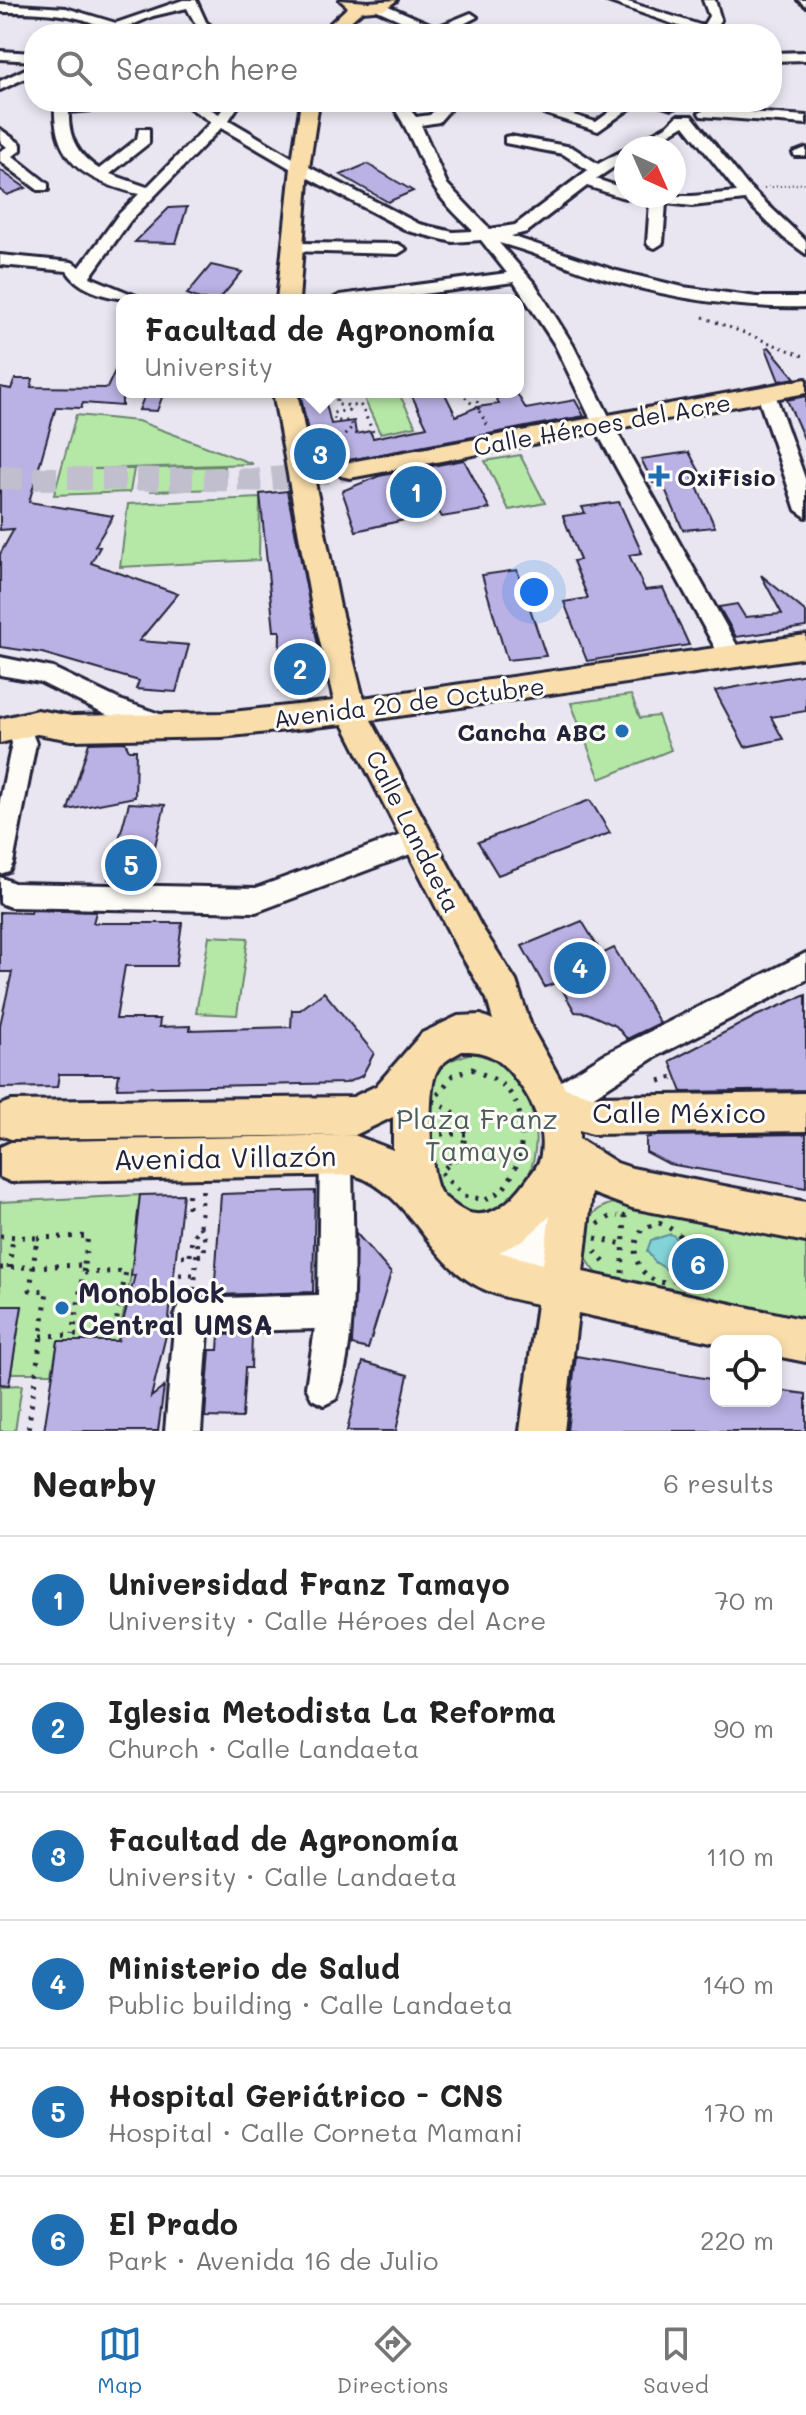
<!DOCTYPE html>
<meta charset="utf-8">
<style>
body{margin:0;font-family:Mali,sans-serif;background:#f2f2f2;color:#222}
.controls{position:absolute;right:24px;bottom:24px;display:grid;overflow:hidden;border-radius:16px;box-shadow:0 4px 12px #0003}
.controls button{width:72px;height:72px;display:grid;place-items:center;padding:0;border:0;border-bottom:2px solid #e0e0e0;background:#fff;color:#222;font:40px sans-serif}
.compass{position:absolute;left:614px;top:136px;width:72px;height:72px;border-radius:50%;background:#fff;box-shadow:0 4px 12px #0003;rotate:135deg}
.you{position:absolute;left:534px;top:592px;width:28px;height:28px;margin:-20px;border:6px solid #fff;border-radius:50%;background:#1a73e8;box-shadow:0 0 0 12px #1a73e833}
.badge{display:grid;place-items:center;width:52px;height:52px;border-radius:50%;background:#1f6fb2;color:#fff;font-size:26px;font-weight:700}
.pin{position:absolute;translate:-50% -50%;border:4px solid #fff;box-shadow:0 2px 8px #0006}
.popup{position:absolute;left:116px;top:294px;width:408px;height:104px;box-sizing:border-box;display:grid;place-content:center;border-radius:16px;background:#fff;filter:drop-shadow(0 2px 6px #0005);font-size:26px;white-space:nowrap;color:#767676}
.popup b{font-size:30px;color:#222}
.popup::after{content:'';position:absolute;left:50%;top:100%;margin-left:-16px;border:16px solid transparent;border-top-color:#fff}
.list{margin:0;padding:0;list-style:none}
h2{display:flex;justify-content:space-between;align-items:center;height:104px;margin:0;padding:0 32px;font-size:34px}
h2 small{font-size:26px;font-weight:400;color:#767676}
.list li{display:grid;grid-template-columns:52px 1fr auto;gap:24px;align-items:center;box-sizing:border-box;height:128px;padding:0 32px;border-top:2px solid #e0e0e0}
.list b{display:block;font-size:30px;white-space:nowrap}
.list p{margin:0;font-size:26px;white-space:nowrap;color:#767676}
.list em{font-size:26px;font-style:normal;color:#767676}
.icon{flex:none;width:44px;height:44px;fill:none;stroke:currentColor;stroke-width:2;stroke-linecap:round;stroke-linejoin:round}
.map{position:relative;flex:none;width:806px;height:1431px;overflow:hidden}
.search{position:absolute;background:#fff;box-shadow:0 4px 12px #0003;left:24px;right:24px;top:24px;height:88px;display:flex;align-items:center;gap:20px;box-sizing:border-box;padding:0 28px;border-radius:32px;color:#767676;font-size:30px}
.sheet{height:872px;background:#fff}
nav{display:flex;justify-content:space-around;align-items:center;box-sizing:border-box;height:112px;border-top:2px solid #e0e0e0;background:#fff;font-size:22px;color:#767676}
nav a{display:grid;justify-items:center;gap:4px}
nav .on{color:#1f6fb2}
.map>svg:first-child{display:block}
.green{fill:#b5e7a7;stroke:#6c8471;stroke-width:2}
.water{fill:#83d4d9;stroke:#5c8d9a;stroke-width:2}
.building{fill:#bab2e4;stroke:#22223b;stroke-width:2}
.lines{fill:none;stroke-linecap:round;stroke-linejoin:round}
.major-tunnel{stroke:#c1bfcd;stroke-width:23;stroke-dasharray:23 11;stroke-linecap:butt}
.minor-casing{stroke:#22223b;stroke-width:6}
.major-casing{stroke:#22223b;stroke-width:6}
.path-far2{stroke:#22223b;stroke-width:2;stroke-dasharray:1 3;stroke-linecap:butt}
.path-far1{stroke:#22223b;stroke-width:3;stroke-dasharray:2 5;stroke-linecap:butt}
.path{stroke:#22223b;stroke-width:5;stroke-dasharray:3 8;stroke-linecap:butt}
.minor{fill:#fdfcf7;fill-rule:evenodd}
.major{fill:#f9deab;fill-rule:evenodd}
.poi-dot{fill:#1f6fb2;stroke:#fdfcf7;stroke-width:3}
.labels{text-anchor:middle;dominant-baseline:central;stroke-width:6;stroke-linejoin:round;paint-order:stroke}
.street-label{font-size:24px;fill:#22223b;stroke:#fdfcf7}
.poi-label{font-size:24px;font-weight:bold;fill:#22223b;stroke:#fdfcf7;text-anchor:start}
.near-street-label{font-size:28px;fill:#22223b;stroke:#fdfcf7}
.near-park-label{font-size:28px;fill:#4e5d5b;stroke:#fdfcf7}
.near-poi-label{font-size:28px;font-weight:bold;fill:#22223b;stroke:#fdfcf7;text-anchor:start}
</style>
<div class="map">
<svg width="806" height="1431" viewBox="0 0 806 1431">
<rect width="100%" height="100%" fill="#e9e6f1"/>
<filter id="ink" filterUnits="userSpaceOnUse"><feTurbulence type="fractalNoise" baseFrequency=".0125" numOctaves="2"/><feDisplacementMap in="SourceGraphic" scale="16" xChannelSelector="R" yChannelSelector="G"/><feConvolveMatrix kernelMatrix="1 2 1 2 8 2 1 2 1" color-interpolation-filters="sRGB"/></filter>
<g filter="url(#ink)">
<path class="green" d="M361 392H398L416 426 380 433Z
M76 415 138 421 253 464 94 469H134L130 492 54 495Z
M520 455 545 503 509 510 485 461Z
M224 466 222 489 151 491 154 468Z
M260 498 259 560 120 567 128 504Z
M631 695 640 718 658 716 671 750 600 779 571 703Z
M209 936 248 938 237 1015 196 1013Z
M471 1053C536 1062 555 1155 514 1198 510 1203 506 1209 500 1211 493 1214 483 1214 475 1216L447 1200 434 1184 421 1108 436 1074 446 1062Z
M140 1195 131 1276 118 1341H58L52 1373H11L22 1307 0 1306V1202Z
M620 1202 806 1239V1322L601 1277C572 1252 577 1207 620 1202Z
M22 1385 15 1431H0V1386Z"/>
<path class="water" d="M671 1234C683 1241 683 1254 679 1266L671 1272 655 1262 647 1251 651 1240Z"/>
<path class="building" d="M367 164 413 191 388 202 341 175Z
M0 170 26 188 7 195 0 190Z
M187 207 176 243 135 242 169 208Z
M211 265 242 272 219 300H202L187 294Z
M769 347 795 378 779 381 766 348Z
M122 356V406L83 403 81 408 56 407 29 502 113 516 95 546 100 547 91 563 178 594 139 641 189 645 176 692 136 689 139 681 42 653 0 647V554L14 529 0 530V387L11 389 15 379H33L31 387 107 388Z
M146 392H164L157 411 139 410Z
M300 392H323L331 424 354 421 356 434 370 431 373 438 427 427 410 392H444L456 416 477 407 499 404 493 392H516L526 409 575 400 584 416 323 465 314 462Z
M806 396V440L805 441 787 400Z
M689 452 702 476 693 478 715 527 683 530 662 482 653 483 641 459Z
M464 460 490 509 442 517 439 512 356 531 342 491 379 476Z
M287 491 320 655 321 689 279 691 280 631H274L260 494Z
M619 502 642 553 629 555 645 590 663 588 689 645 587 661 564 602 588 598 573 561 580 560 563 516 585 513 582 507Z
M517 570 546 656 507 660 482 575Z
M761 575 806 612V627L736 637 719 607 737 604 745 617 782 614Z
M806 674V711L771 717 783 739 745 747 715 691Z
M125 742 129 750H136L135 797 68 810 89 743Z
M590 800 610 833 498 875 478 842Z
M129 803 165 805 150 866H156L152 882 108 879Z
M32 910 96 912 93 923H182L176 966H125L116 1019H160L159 1027 190 1026V1030L291 1027 292 1010H300L324 992 374 1053 362 1076 346 1083 117 1088 119 1074H59L57 1087 0 1088V1025L12 972H0V912L31 913Z
M582 921 602 954 614 948 660 1023 627 1039 616 1026 587 1013 575 1012 558 982 545 987 522 946Z
M806 995V1090L682 1092 670 1061 756 1016Z
M806 1134V1188L669 1164 646 1152V1138L653 1136Z
M315 1191 313 1292 214 1295 221 1194Z
M183 1194 168 1327 151 1397 164 1387 158 1431H44L58 1341H118L135 1275 131 1276 140 1195Z
M356 1233 391 1273 368 1349 352 1345Z
M0 1306H22L9 1385 0 1384Z
M252 1334 251 1368H245L242 1418 205 1417 210 1350H218L219 1335Z
M576 1356 716 1380V1401H776V1390L806 1394V1431H567Z
M363 1362 408 1375 396 1431H347Z"/>
<g class="lines">
<path class="major-tunnel" d="M0 478 259 480 350 470"/>
<defs>
<path id="minor" d="M183 0H196L206 22 221 34C201 34 196 26 187 8L153 16 125 28 132 34C112 34 97 22 77 18 52 12 26 12 0 12V4L66 8 116 23Z
M604 0H622L703 26 709 16 703 0H715L721 20 715 30 721 34H702Z
M798 0H806V6Z
M379 2 437 27 471 13 477 17 448 32 449 34H431L375 9 373 6Z
M0 51 34 53V61L0 59Z
M806 52V60L772 61V53Z
M34 65V74L0 90V81Z
M55 102 121 104 114 108 69 112C68 138 78 155 99 169L137 139 139 129H149V143L110 174 147 187 211 122 181 102H198L219 114 227 102H241L229 120 305 165 419 224 453 232 473 231C458 216 441 201 431 182 417 154 408 127 390 102H404L416 117 430 115 440 104H450L452 107 439 122 421 125 447 184 490 229 515 225 588 170 563 154 505 143V137L510 136 572 147 598 164 626 149V159L596 179 626 189V196H692L737 192 684 125 645 148H627L668 125 677 116H692L747 185 806 241V254L784 238 745 200 692 206 666 203 663 243 655 248 649 246 647 243 650 202 621 197 587 186 527 232 511 236 617 271 683 287 757 297H806V307C733 309 662 297 593 275 561 265 531 251 499 243L535 284 573 345 618 434 744 658 740 664 732 667 724 664 598 434 555 345 514 282 378 300H331L340 295 507 273 481 240 453 242 408 231 295 171 221 128 130 221 90 277 146 300C120 300 82 295 67 271L0 265V255L72 262 80 267 118 215 139 194C86 181 52 162 55 102Z
M509 102H531L596 122 623 102H639L598 131Z
M649 102H688L671 109Z
M706 109 806 116V124L701 116 699 113Z
M0 129 21 144V150L13 156 48 184V190H38L0 161V151L7 147 0 141Z
M806 148V156H795L793 153Z
M294 243 398 244 406 249 398 254 288 251V245Z
M766 388 775 394 806 481V517L796 510 757 394Z
M0 657 53 668 120 700 174 719 177 726 174 733 165 736 104 714 40 682 0 675Z
M21 725 30 728 36 743 13 863 9 871 0 874V800L12 743 9 735 12 728Z
M420 828 429 831 433 839 429 847 256 912 10 907 0 903V877L14 883 256 888Z
M806 953V980L655 1057 564 1115 553 1119 542 1115 538 1104 542 1093 603 1055Z
M336 1139 347 1144 352 1155C352 1222 361 1339 336 1399L324 1405 312 1399 306 1387 315 1329 208 1332 201 1431H165L175 1316 180 1304 192 1299 318 1295 320 1155 325 1144Z
M544 1204 559 1211C567 1229 564 1253 557 1271L545 1275 498 1262 494 1250C502 1231 525 1212 544 1204Z"/>
<path id="major" d="M340 0 368 2 397 0 385 9 362 11 336 34H319L348 7Z
M301 102H319L309 168 299 300H277L291 168Z
M806 379V393L350 478 341 476 338 470 341 464 350 462Z
M273 392H297L340 607 363 698 806 635V657L371 720 481 926 516 981 532 1029 565 1088 592 1096 806 1093V1131L592 1134 579 1130V1139L617 1163 632 1168 806 1202V1242L632 1208 592 1193 583 1272 806 1320V1362L776 1356V1341L716 1343 578 1313 564 1431H520L537 1304C508 1298 481 1293 457 1272 423 1243 401 1189 354 1175L11 1182 0 1177V1147L11 1142 354 1135 393 1150V1117L355 1135 11 1139 0 1135V1105L11 1101 353 1097 376 1086 422 1033 458 1016 481 1015 493 1020 487 999 457 948 343 724 222 737 72 740 37 734 0 743V719L37 710 72 716 222 713 334 701 312 607ZM462 1051C488 1050 502 1060 517 1081 533 1101 545 1128 541 1154 540 1164 532 1173 526 1181 507 1207 481 1228 452 1203 447 1199 441 1195 439 1190 429 1171 428 1095 435 1075 439 1063 452 1057 462 1051ZM550 1216 543 1264 499 1252 524 1240Z"/>
</defs>
<use href="#minor" class="minor-casing"/>
<use href="#major" class="major-casing"/>
<path class="path-far2" d="M764 188 806 183"/>
<path class="path-far1" d="M703 317 806 357
M335 392 338 405 361 406 375 436
M460 392 479 411 475 392
M479 411 489 428
M321 461 353 426 350 421H335L333 413 349 410 347 404"/>
<path class="path" d="M472 1069C481 1074 492 1077 500 1083 530 1105 526 1158 506 1185 501 1192 492 1196 486 1200L464 1196 440 1172 461 1154 466 1133 457 1114 433 1101 453 1075Z
M659 1081 678 1076
M441 1134H466
M441 1153 453 1165
M188 1208 189 1187
M659 1223C723 1249 671 1308 642 1270 632 1256 634 1243 642 1229Z
M598 1224 613 1215 618 1216
M200 1226 205 1239 204 1255 190 1256 192 1239Z
M200 1226 203 1187
M0 1236 37 1238 30 1290 47 1291 28 1431
M37 1238 88 1236 84 1265
M595 1238 623 1244
M595 1251 607 1266
M182 1256H190
M0 1268 84 1265 83 1273
M9 1268 13 1238
M622 1273 625 1216 628 1217
M179 1275H195
M703 1287 704 1232
M194 1290 198 1239
M41 1336 114 1334 126 1271 83 1273 73 1335"/>
<use href="#minor" class="minor"/>
<use href="#major" class="major"/>
</g>
</g>
<g class="poi-dot">
<path d="M655 464h8v8h8v8h-8v8h-8v-8h-8v-8h8z"/>
<circle cx="622" cy="731" r="8"/>
<circle cx="62" cy="1308" r="8"/>
</g>
<g class="labels">
<g class="street-label">
<text transform="translate(602 424) rotate(-10)">Calle Héroes del Acre</text>
<text transform="translate(409 702) rotate(-7)">Avenida 20 de Octubre</text>
<text transform="translate(414 831) rotate(63)">Calle Landaeta</text>
</g>
<g class="poi-label">
<text x="677" y="476">OxiFisio</text>
<text x="606" y="731" text-anchor="end">Cancha ABC</text>
</g>
<g class="near-street-label">
<text x="679" y="1112">Calle México</text>
<text transform="translate(225 1157) rotate(-1)">Avenida Villazón</text>
</g>
<g class="near-park-label">
<text x="477" y="1118">Plaza Franz<tspan x="477" dy="32">Tamayo</tspan></text>
</g>
<g class="near-poi-label">
<text x="78" y="1292">Monoblock<tspan x="78" dy="32">Central UMSA</tspan></text>
</g>
</g>
</svg>
<div class="controls">
<button><svg class="icon" aria-label="locate" viewBox="0 0 24 24"><circle cx="12" cy="12" r="6"/><path d="M12 2v4M12 18v4M2 12h4M18 12h4"/></svg></button>
</div>
<svg class="compass" viewBox="-18 -18 36 36"><path d="M0-13l5 13h-10z" fill="#e53935"/><path d="M0 13l5-13h-10z" fill="#767676"/></svg>
<div class="you"></div>
<div class="pin badge" style="left:416px;top:492px">1</div>
<div class="pin badge" style="left:300px;top:669px">2</div>
<div class="pin badge" style="left:320px;top:454px">3</div>
<div class="popup"><b>Facultad de Agronomía</b>University</div>
<div class="pin badge" style="left:580px;top:968px">4</div>
<div class="pin badge" style="left:131px;top:865px">5</div>
<div class="pin badge" style="left:698px;top:1264px">6</div>
<div class="search"><svg class="icon" aria-label="search" viewBox="0 0 24 24"><circle cx="10" cy="10" r="6"/><path d="M15 15l6 6"/></svg>Search here</div>
</div>
<section class="sheet">
<h2>Nearby<small>6 results</small></h2>
<ul class="list">
<li><span class="badge">1</span><div><b>Universidad Franz Tamayo</b><p>University · Calle Héroes del Acre</p></div><em>70 m</em></li>
<li><span class="badge">2</span><div><b>Iglesia Metodista La Reforma</b><p>Church · Calle Landaeta</p></div><em>90 m</em></li>
<li><span class="badge">3</span><div><b>Facultad de Agronomía</b><p>University · Calle Landaeta</p></div><em>110 m</em></li>
<li><span class="badge">4</span><div><b>Ministerio de Salud</b><p>Public building · Calle Landaeta</p></div><em>140 m</em></li>
<li><span class="badge">5</span><div><b>Hospital Geriátrico - CNS</b><p>Hospital · Calle Corneta Mamani</p></div><em>170 m</em></li>
<li><span class="badge">6</span><div><b>El Prado</b><p>Park · Avenida 16 de Julio</p></div><em>220 m</em></li>
</ul>
</section>
<nav>
<a class="on"><svg class="icon" aria-label="map" viewBox="0 0 24 24"><path d="M3 6l6-2 6 2 6-2v14l-6 2-6-2-6 2zM9 4v14M15 6v14"/></svg>Map</a>
<a><svg class="icon" aria-label="directions" viewBox="0 0 24 24"><path d="M12 3l9 9-9 9-9-9zM9 14v-3h6M13 9l2 2-2 2"/></svg>Directions</a>
<a><svg class="icon" aria-label="saved" viewBox="0 0 24 24"><path d="M7 4h10v16l-5-4-5 4z"/></svg>Saved</a>
</nav>
